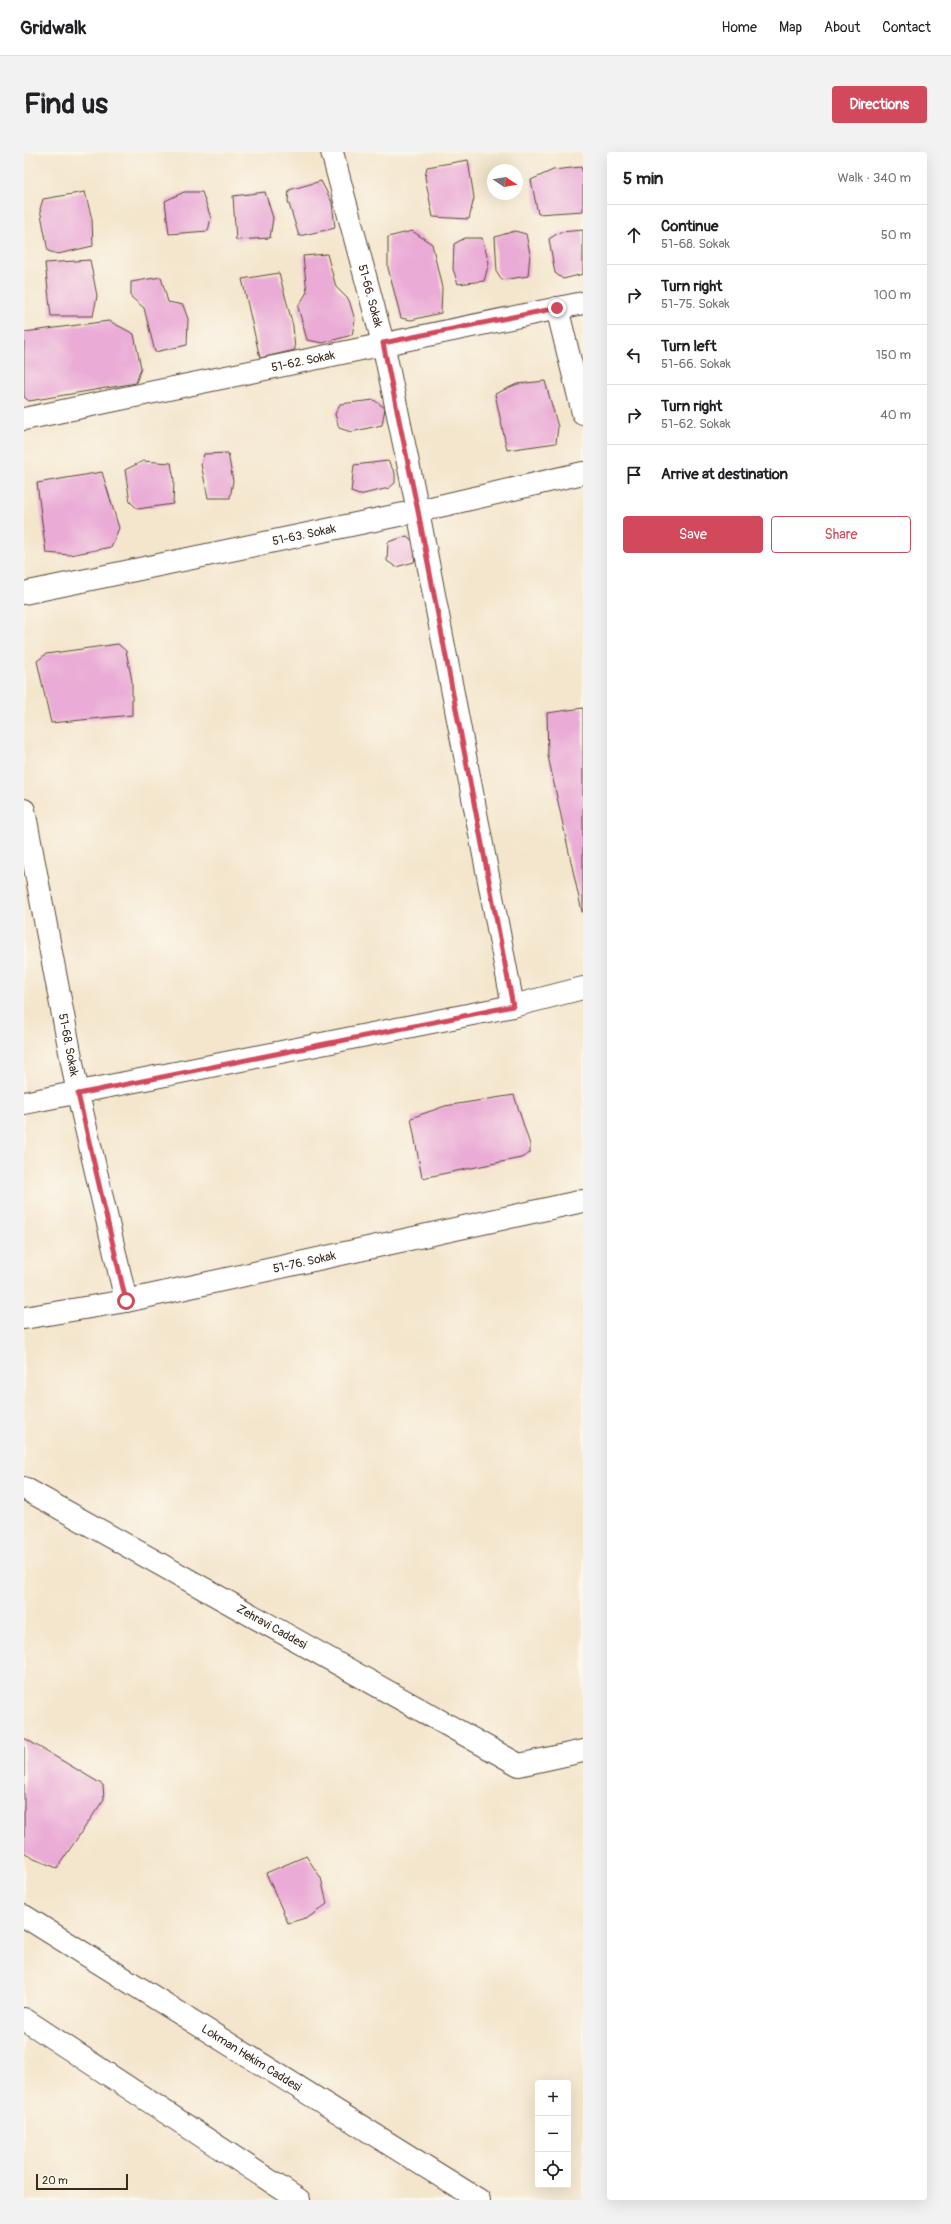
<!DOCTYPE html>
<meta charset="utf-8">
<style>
body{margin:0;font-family:Pangolin,sans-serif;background:#f2f2f2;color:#202124}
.controls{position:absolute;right:12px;bottom:12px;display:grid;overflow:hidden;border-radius:4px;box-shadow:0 4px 16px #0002}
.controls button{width:36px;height:36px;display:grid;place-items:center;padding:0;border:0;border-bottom:1px solid #e0e0e0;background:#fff;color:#202124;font:20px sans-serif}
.compass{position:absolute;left:463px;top:12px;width:36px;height:36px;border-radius:50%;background:#fff;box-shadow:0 4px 16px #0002;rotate:102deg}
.scale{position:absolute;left:12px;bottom:10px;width:92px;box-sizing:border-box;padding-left:4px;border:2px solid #3b2a1e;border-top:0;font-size:11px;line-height:14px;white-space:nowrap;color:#3b2a1e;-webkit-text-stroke:3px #fbf7ec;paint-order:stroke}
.stop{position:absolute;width:12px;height:12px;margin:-9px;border:3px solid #d1495b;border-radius:50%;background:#fff}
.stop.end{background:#d1495b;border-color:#fff;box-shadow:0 1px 4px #0008}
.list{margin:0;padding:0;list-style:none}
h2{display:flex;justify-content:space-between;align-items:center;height:52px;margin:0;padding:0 16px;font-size:17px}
h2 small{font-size:13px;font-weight:400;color:#757577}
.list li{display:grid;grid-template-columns:26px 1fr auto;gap:12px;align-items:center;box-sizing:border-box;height:60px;padding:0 16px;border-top:1px solid #e0e0e0}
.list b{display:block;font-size:15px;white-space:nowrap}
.list p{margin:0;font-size:13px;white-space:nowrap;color:#757577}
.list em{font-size:13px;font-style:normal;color:#757577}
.actions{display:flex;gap:8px;padding:12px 16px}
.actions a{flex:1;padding:9px 0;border:1px solid #d1495b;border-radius:4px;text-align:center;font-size:14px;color:#d1495b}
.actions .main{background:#d1495b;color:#fff}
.icon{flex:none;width:22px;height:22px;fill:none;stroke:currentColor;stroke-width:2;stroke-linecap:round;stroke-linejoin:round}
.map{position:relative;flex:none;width:559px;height:2048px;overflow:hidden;border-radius:4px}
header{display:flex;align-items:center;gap:24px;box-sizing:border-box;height:56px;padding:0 20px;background:#fff;border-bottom:1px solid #e0e0e0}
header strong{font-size:19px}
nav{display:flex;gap:22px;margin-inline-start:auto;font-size:14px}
.intro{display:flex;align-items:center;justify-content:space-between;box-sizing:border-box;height:96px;padding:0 24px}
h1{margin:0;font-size:28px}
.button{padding:10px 18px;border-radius:4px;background:#d1495b;color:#fff;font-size:14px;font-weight:700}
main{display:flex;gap:24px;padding:0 24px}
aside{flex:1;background:#fff;border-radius:4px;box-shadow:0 4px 16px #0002}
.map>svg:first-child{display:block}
.building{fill:#eaabd6}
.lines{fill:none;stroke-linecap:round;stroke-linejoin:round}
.street-casing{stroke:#574638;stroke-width:24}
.secondary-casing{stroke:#574638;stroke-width:24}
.street{stroke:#fff;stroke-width:22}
.secondary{stroke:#fff;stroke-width:22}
.route{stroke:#d1495b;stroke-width:5}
.labels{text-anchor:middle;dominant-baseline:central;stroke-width:3;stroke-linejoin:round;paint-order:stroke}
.street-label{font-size:12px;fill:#3b2a1e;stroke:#fbf7ec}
</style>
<header>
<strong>Gridwalk</strong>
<nav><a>Home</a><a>Map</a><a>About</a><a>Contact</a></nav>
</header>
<div class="intro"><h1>Find us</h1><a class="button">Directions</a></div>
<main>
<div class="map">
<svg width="559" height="2048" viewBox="0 0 559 2048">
<rect width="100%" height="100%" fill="#fbf7ec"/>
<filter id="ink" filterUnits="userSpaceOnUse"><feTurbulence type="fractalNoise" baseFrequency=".025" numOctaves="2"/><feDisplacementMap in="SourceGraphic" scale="8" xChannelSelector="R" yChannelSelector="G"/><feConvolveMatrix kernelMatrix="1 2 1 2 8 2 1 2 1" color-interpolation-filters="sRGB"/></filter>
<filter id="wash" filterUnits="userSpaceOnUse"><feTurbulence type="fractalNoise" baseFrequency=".012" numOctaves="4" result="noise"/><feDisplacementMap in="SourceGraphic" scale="16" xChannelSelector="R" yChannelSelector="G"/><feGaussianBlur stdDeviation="0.9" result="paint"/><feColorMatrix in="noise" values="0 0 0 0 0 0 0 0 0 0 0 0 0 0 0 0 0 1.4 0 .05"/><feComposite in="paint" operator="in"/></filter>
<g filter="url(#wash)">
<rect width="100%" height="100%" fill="#f4e6cd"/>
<g id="blocks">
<path class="building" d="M444 8 450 46 445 67 409 65 401 25 403 15Z
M557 15 559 22V59L514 62 507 28 529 18Z
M297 29 308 50 311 76 275 84 264 49 265 38Z
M61 40 68 67 69 94 34 102 24 99 16 57 19 47Z
M160 40H178L187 66 184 79 145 82 141 49Z
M241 40 249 66 246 86 212 88 209 44Z
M559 78V122L539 127 531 121 525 87 536 80Z
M388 79 408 92 418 136 417 161 387 168 377 166 364 116V85Z
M491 79 502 82 506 102 504 124 478 128 473 120 471 85Z
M441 86H458L465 111 460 129 434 132 429 117 430 92Z
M303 102 312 135 325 148 331 168 328 183 299 191 283 188 274 155 283 140 279 104Z
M66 108 73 144 69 164H27L21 111Z
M255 121 269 174 271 198 236 206 218 127Z
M137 125 144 150 159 153 164 167 163 193 131 200 120 156 107 145V130Z
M85 169 110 182 117 216 112 231 5 249 0 245V180Z
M521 229 534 275 532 291 483 298 471 242 493 232Z
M350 248 361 256 358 273 327 280 315 276 311 262 316 252Z
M204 301 209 329 206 346H184L177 312 180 302Z
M119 309 147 311 150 328 149 352 114 357 106 350 101 318Z
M364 309 371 321V331L365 336 335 343 327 340 330 313Z
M78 320 95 376 87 395 46 403 22 401 13 331Z
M383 384 393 393 390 410 372 415 363 409 364 390Z
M94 492 102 499 108 529V563L27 571 13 509 22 502Z
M559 556V760H558L524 604 523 561Z
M490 943 506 993V1001L497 1006 398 1026 387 966 421 954Z
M0 1586 79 1633 80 1647 33 1716 10 1707 0 1700Z
M282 1704 297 1726 303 1752 285 1765 264 1771 242 1721Z"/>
</g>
</g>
<g filter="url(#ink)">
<use href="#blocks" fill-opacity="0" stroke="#574638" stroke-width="1"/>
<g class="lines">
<defs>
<g id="street">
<path id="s1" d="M308 0 359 191 394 359 489 854"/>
<path d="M533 156 559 261"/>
<path id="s2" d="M0 267 559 151"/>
<path id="s3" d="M0 441 394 359 559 321"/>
<path id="s4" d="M0 658 54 942 102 1149"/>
<path d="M0 951 489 854 559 836"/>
<path id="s5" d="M0 1166 102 1149 559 1049"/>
<path id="s6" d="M0 1336 495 1613 559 1599"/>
</g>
<g id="secondary">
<path id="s7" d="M0 1764 455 2048"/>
<path d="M0 1867 275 2048"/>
</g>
</defs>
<use href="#street" class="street-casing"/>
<use href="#secondary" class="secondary-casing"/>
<use href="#street" class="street"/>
<use href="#secondary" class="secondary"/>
</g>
</g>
<g class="lines" filter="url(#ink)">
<path class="route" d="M102 1149 54 942 489 854 394 359 359 191 533 156"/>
</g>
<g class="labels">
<g class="street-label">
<text stroke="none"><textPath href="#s1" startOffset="149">51-66. Sokak</textPath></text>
<text stroke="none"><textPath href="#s2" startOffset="285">51-62. Sokak</textPath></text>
<text stroke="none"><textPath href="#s3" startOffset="286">51-63. Sokak</textPath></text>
<text stroke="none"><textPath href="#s4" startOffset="239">51-68. Sokak</textPath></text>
<text stroke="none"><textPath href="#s5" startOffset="286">51-76. Sokak</textPath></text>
<text stroke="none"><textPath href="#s6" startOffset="284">Zehravi Caddesi</textPath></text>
<text stroke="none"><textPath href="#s7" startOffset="268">Lokman Hekim Caddesi</textPath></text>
</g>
</g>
</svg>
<div class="controls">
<button>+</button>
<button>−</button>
<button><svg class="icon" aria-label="locate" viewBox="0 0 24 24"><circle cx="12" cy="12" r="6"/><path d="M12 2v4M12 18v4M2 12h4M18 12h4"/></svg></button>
</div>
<svg class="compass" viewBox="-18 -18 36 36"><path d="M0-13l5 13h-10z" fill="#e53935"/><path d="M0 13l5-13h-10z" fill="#757577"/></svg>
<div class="scale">20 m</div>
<div class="stop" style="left:102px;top:1149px"></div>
<div class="stop end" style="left:533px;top:156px"></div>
</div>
<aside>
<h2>5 min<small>Walk · 340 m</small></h2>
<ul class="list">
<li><svg class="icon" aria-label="ahead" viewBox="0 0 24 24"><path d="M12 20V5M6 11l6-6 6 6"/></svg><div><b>Continue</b><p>51-68. Sokak</p></div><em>50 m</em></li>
<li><svg class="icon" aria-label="right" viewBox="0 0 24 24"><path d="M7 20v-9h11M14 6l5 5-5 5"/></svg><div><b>Turn right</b><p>51-75. Sokak</p></div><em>100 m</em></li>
<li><svg class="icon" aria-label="left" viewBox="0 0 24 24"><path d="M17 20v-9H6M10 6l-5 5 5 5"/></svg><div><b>Turn left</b><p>51-66. Sokak</p></div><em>150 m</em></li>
<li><svg class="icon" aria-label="right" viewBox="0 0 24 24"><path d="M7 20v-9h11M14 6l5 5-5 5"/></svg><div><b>Turn right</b><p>51-62. Sokak</p></div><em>40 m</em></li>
<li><svg class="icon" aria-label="arrive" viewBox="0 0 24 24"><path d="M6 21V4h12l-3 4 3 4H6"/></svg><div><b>Arrive at destination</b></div></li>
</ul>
<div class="actions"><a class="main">Save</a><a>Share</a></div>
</aside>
</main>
